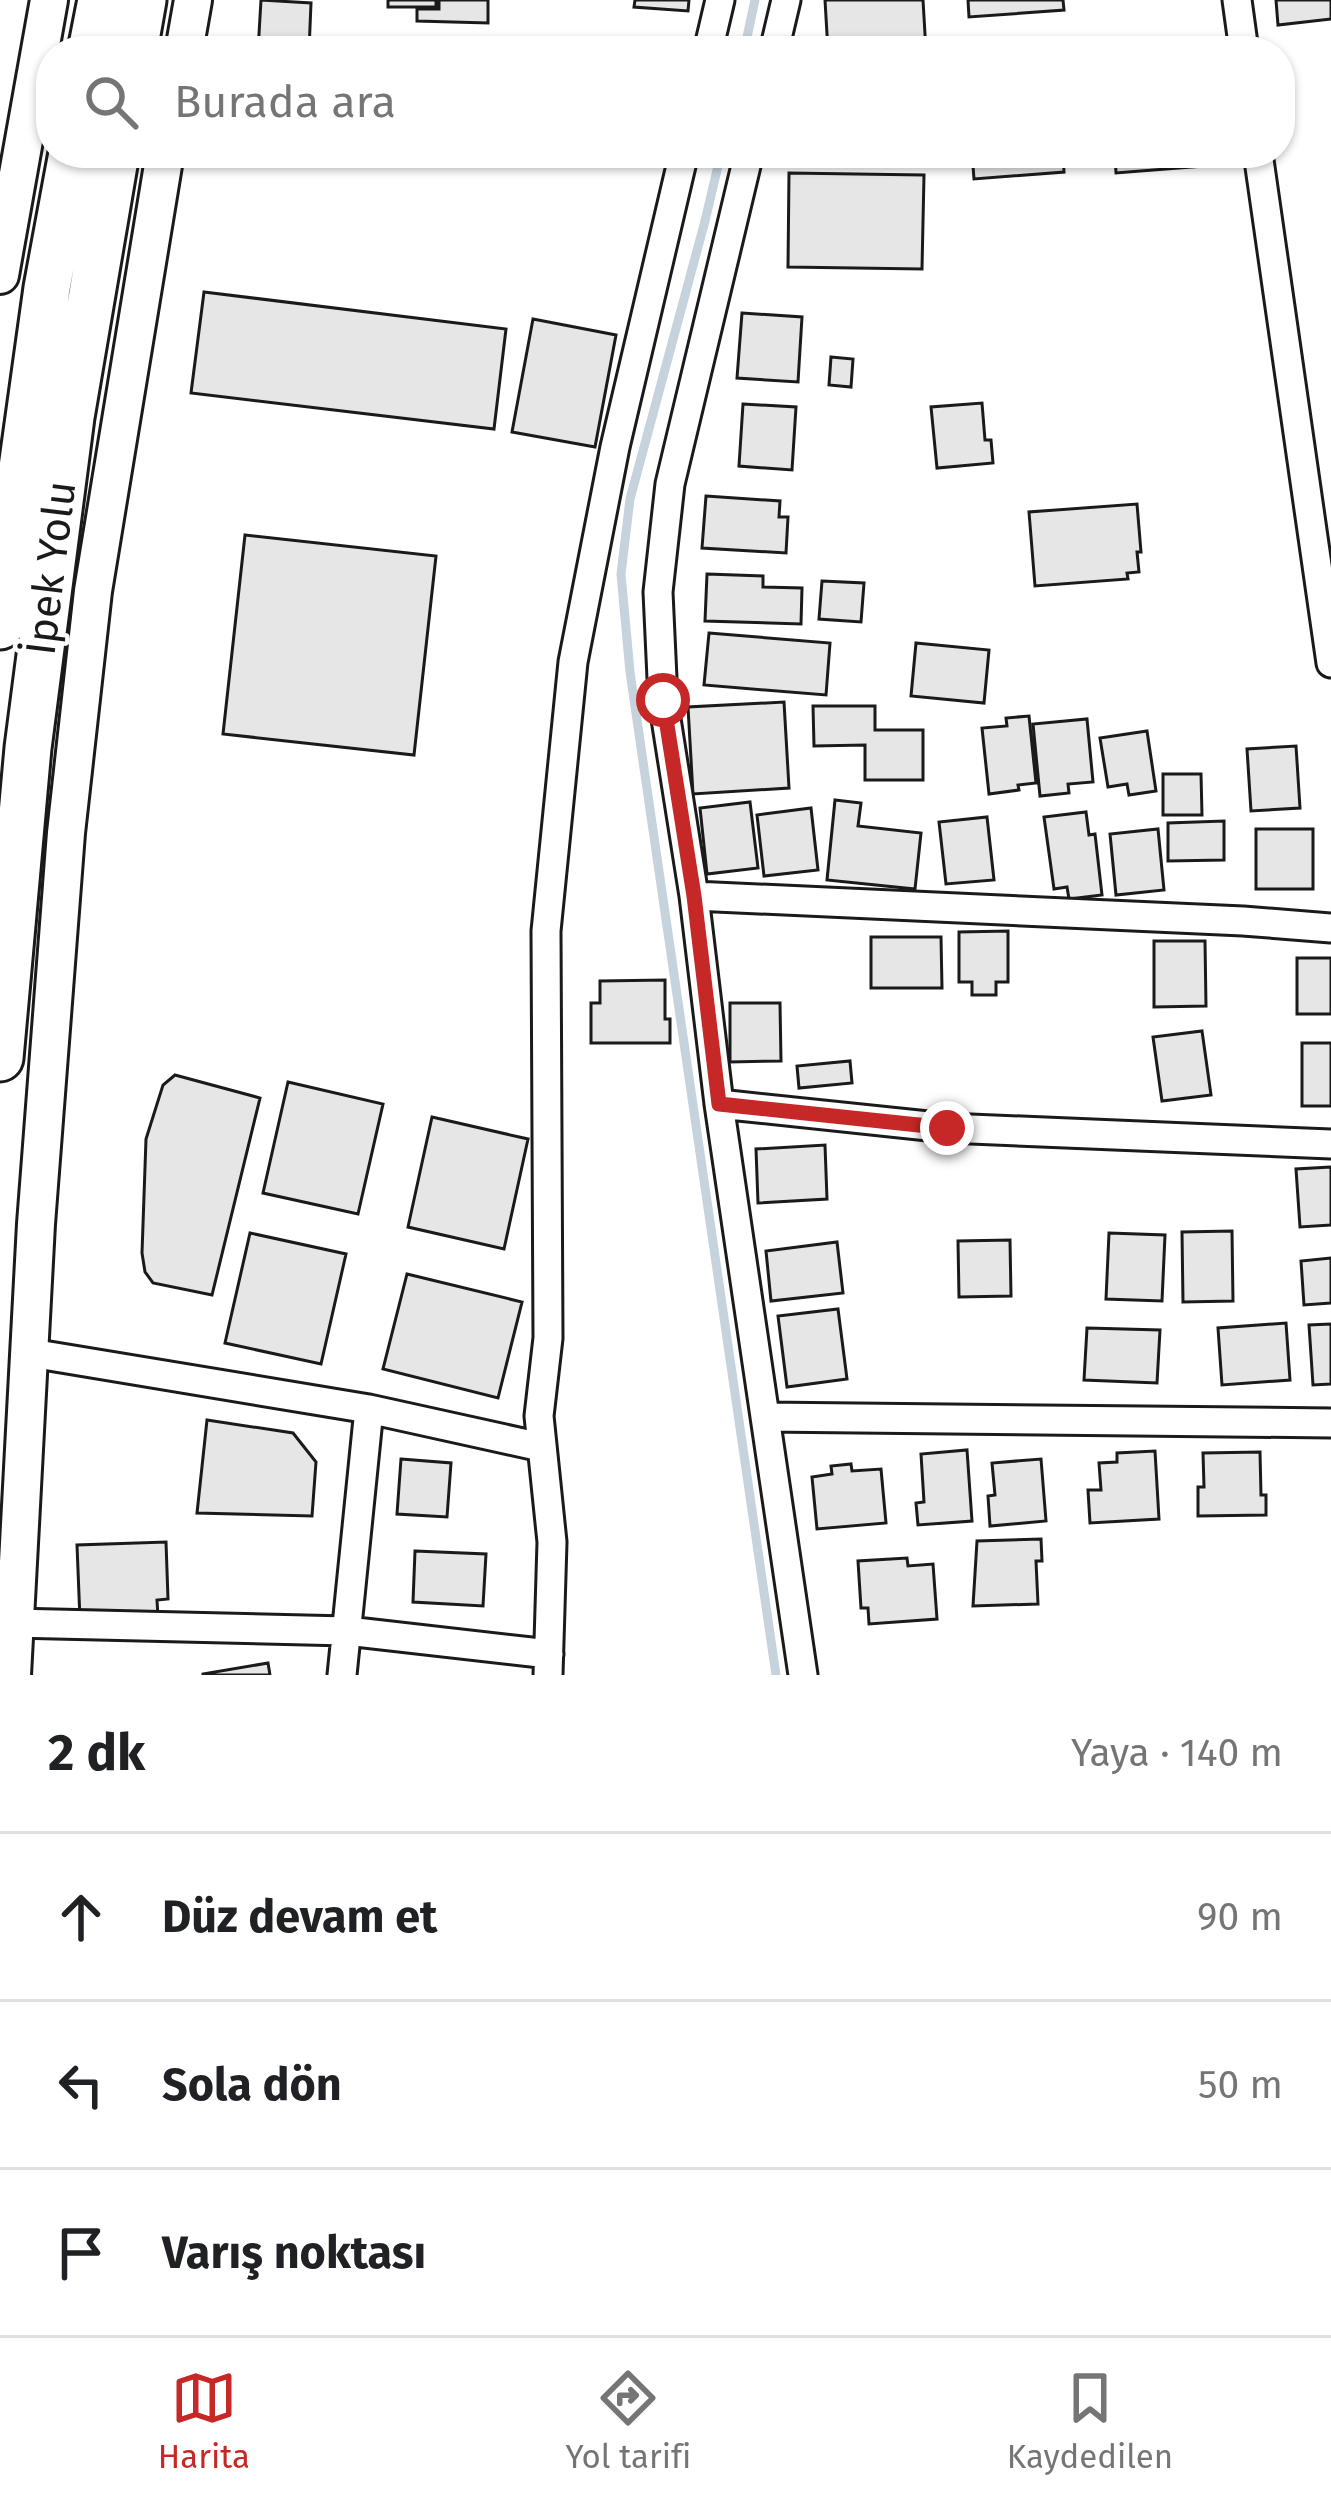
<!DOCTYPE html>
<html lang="tr">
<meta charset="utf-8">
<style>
body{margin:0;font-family:"Fira Sans",sans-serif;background:#f2f2f2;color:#202124}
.stop{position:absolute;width:36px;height:36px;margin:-27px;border:9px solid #c62828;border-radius:50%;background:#fff}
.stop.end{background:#c62828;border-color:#fff;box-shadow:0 3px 12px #0008}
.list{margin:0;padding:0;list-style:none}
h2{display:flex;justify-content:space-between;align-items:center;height:156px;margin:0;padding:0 48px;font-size:51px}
h2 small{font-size:39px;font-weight:400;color:#757577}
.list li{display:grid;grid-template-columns:78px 1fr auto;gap:36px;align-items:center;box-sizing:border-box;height:168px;padding:0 48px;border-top:3px solid #e0e0e0}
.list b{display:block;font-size:45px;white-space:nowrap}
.list em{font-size:39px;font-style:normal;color:#757577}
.icon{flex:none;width:66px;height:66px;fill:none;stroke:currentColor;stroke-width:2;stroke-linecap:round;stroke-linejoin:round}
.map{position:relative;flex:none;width:1331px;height:1675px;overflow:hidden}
.search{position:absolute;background:#fff;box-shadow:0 3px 9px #0004;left:36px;right:36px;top:36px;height:132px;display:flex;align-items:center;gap:30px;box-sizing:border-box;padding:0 42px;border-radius:48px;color:#757577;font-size:45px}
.sheet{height:660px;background:#fff}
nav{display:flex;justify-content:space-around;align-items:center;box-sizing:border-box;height:168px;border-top:3px solid #e0e0e0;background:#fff;font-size:33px;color:#757577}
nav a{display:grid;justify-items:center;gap:6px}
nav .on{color:#c62828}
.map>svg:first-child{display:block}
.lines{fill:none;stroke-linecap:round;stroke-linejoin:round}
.stream{stroke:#c6d2dc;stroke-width:9}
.building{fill:#e6e6e6;stroke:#1a1a1a;stroke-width:3}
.minor-casing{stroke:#1a1a1a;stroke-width:33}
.tertiary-casing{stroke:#1a1a1a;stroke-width:42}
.trunk-casing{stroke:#1a1a1a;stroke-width:51}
.minor{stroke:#fff;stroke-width:27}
.tertiary{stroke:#fff;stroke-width:36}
.trunk{stroke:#fff;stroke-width:45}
.route{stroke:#c62828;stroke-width:15}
.labels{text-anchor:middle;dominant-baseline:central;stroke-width:9;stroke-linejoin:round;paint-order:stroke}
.street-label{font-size:42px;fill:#1a1a1a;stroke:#fff}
</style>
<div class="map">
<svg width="1331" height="1675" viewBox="0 0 1331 1675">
<rect width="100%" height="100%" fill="#fff"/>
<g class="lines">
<path class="stream" d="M744 51 755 0
M721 153 705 221 630 499 621 574 630 672 776 1675"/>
</g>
<path class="building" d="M261 0 311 3 309 51H258Z
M388 0H436V7H388Z
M439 0H488V23L417 21V9H439Z
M635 0H689L688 11 634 7Z
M825 0H923L926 51H828Z
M968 0H1063L1064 10 969 17Z
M1276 0H1331V19L1278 25Z
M972 153H1063L1064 172 974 179Z
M1115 153H1202L1203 166 1116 173Z
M789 173 924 175 922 269 788 267Z
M204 292 506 329 494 429 191 393Z
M742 313 802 317 798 382 737 378Z
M533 319 616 335 595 447 512 432Z
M831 357 853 359 851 387 829 385Z
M982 403 985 440H991L993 463 937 468 931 407Z
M743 404 796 407 792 470 739 466Z
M706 496 780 501 779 517H788L786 553 702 548Z
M1137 504 1141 552H1137L1139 572 1127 573 1128 579 1035 586 1029 512Z
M245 535 436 556 414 755 223 734Z
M707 574 763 576V587L802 588 801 624 705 621Z
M822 581 864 583 861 622 819 619Z
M709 633 830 643 826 695 704 685Z
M916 643 989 650 984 703 911 696Z
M784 702 789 788 693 794 688 707Z
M813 706H875V730H923V780H865V745L814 746Z
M1029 716 1036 783 1018 785 1019 790 989 794 982 728 1007 726 1006 718Z
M1087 719 1093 782 1068 784 1069 793 1040 796 1033 724Z
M1147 731 1156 791 1129 795 1127 784 1108 787 1100 738Z
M1296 746 1300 808 1251 811 1247 749Z
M1163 774H1201L1202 815H1163Z
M835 800 861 803 858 826 921 833 915 889 827 880Z
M750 802 758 868 707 874 700 808Z
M811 808 818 870 764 876 757 815Z
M1086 812 1089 835 1095 834 1102 895 1069 899 1067 887 1054 889 1044 817Z
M987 817 994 880 946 884 939 822Z
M1224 821V860L1168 861V823Z
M1158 829 1164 890 1116 895 1110 834Z
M1256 829H1313V889H1256Z
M1008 931V982H996V995H972V982H959V932Z
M871 937H941L942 988H871Z
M1154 941H1205L1206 1006 1154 1007Z
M1297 958H1331V1014H1297Z
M665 980V1019H670V1043H591V1003H600V981Z
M730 1003H780L781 1061 730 1062Z
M1202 1031 1211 1095 1162 1101 1153 1037Z
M1302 1043H1331V1106H1302Z
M850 1061 852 1083 799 1088 797 1066Z
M175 1075 260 1098 212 1295 153 1283 145 1272 142 1253 146 1139 163 1085Z
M288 1082 383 1104 358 1214 263 1193Z
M432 1117 528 1139 504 1249 408 1227Z
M825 1145 827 1199 758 1203 756 1149Z
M1331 1167V1225L1300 1227 1296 1169Z
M1232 1231 1233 1301 1183 1302 1182 1232Z
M250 1233 346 1254 321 1364 225 1343Z
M1109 1233 1165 1235 1162 1301 1106 1299Z
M1010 1240 1011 1296 959 1297 958 1241Z
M837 1242 843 1293 771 1301 766 1251Z
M1331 1258V1303L1304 1305 1301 1261Z
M407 1274 522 1302 498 1398 383 1369Z
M838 1309 847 1379 787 1387 778 1316Z
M1286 1323 1290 1380 1222 1385 1218 1328Z
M1331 1324V1384L1313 1385 1309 1325Z
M1087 1328 1160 1330 1157 1383 1084 1380Z
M207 1420 293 1433 316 1462 312 1516 197 1513Z
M967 1450 972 1521 918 1525 916 1503 924 1502 921 1454Z
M1155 1451 1159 1519 1090 1523 1088 1490H1101L1099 1463 1117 1462V1453Z
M1260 1452 1261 1495H1266V1515L1198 1516V1487H1204L1203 1453Z
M401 1459 451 1463 447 1517 397 1514Z
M1041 1459 1046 1521 990 1526 988 1496 995 1495 992 1463Z
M851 1464 852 1471 881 1469 886 1523 817 1529 812 1477 832 1474 831 1466Z
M1041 1539 1042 1561H1036L1038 1604 973 1606 977 1541Z
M166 1542 168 1599 157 1600 158 1617 80 1620 77 1545Z
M415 1551 486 1554 483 1606 413 1602Z
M907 1558 908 1566 933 1564 937 1619 869 1624 868 1608H861L858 1561Z
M268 1663 270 1675H203V1674Z"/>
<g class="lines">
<defs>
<path id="minor" d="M1237 0 1244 51
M708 51 720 0
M774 51 786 0
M749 153 670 484 658 592 663 700 694 896 719 1104 803 1675
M1258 153 1331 663
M694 896 1243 921 1331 928
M719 1104 947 1128 1331 1144
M31 1353 369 1409 541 1447
M765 1417 1331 1423
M13 1623 347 1631 549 1654
M342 1675 369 1409
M548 1675 552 1542 539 1416 548 1338 546 931 573 662 615 447 684 153"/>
<path id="tertiary" d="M184 51 193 0
M0 275 49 0
M12 1675 36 1224 66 833 93 591 165 153"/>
<path id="trunk" d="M91 51 101 0
M134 51 143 0
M0 626 47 288 72 153
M0 1058 28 748 71 417 116 153"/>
</defs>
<use href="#minor" class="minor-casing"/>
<use href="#tertiary" class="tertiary-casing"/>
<use href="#trunk" class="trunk-casing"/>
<use href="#minor" class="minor"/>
<use href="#tertiary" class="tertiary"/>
<use href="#trunk" class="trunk"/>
</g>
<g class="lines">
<path class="route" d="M663 700 694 896 719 1104 947 1128"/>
</g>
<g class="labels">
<g class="street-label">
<text transform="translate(51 568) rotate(-83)">İpek Yolu</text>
</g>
</g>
</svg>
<div class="stop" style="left:663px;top:700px"></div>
<div class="stop end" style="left:947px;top:1128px"></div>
<div class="search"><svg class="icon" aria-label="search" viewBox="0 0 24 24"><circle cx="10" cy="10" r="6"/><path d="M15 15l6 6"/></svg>Burada ara</div>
</div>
<section class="sheet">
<h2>2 dk<small>Yaya · 140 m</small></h2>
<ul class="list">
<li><svg class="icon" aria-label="ahead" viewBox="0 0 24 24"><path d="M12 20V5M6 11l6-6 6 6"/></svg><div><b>Düz devam et</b></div><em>90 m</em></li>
<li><svg class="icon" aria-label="left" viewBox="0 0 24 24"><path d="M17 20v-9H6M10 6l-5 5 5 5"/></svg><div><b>Sola dön</b></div><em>50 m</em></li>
<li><svg class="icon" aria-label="arrive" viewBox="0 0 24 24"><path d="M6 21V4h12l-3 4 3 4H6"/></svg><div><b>Varış noktası</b></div></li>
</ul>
</section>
<nav>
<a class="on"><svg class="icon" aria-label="map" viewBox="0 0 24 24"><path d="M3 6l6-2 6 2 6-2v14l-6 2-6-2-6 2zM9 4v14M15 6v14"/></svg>Harita</a>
<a><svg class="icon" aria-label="directions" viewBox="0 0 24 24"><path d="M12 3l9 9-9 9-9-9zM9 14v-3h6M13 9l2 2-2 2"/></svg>Yol tarifi</a>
<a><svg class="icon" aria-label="saved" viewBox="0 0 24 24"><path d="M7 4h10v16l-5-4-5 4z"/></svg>Kaydedilen</a>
</nav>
